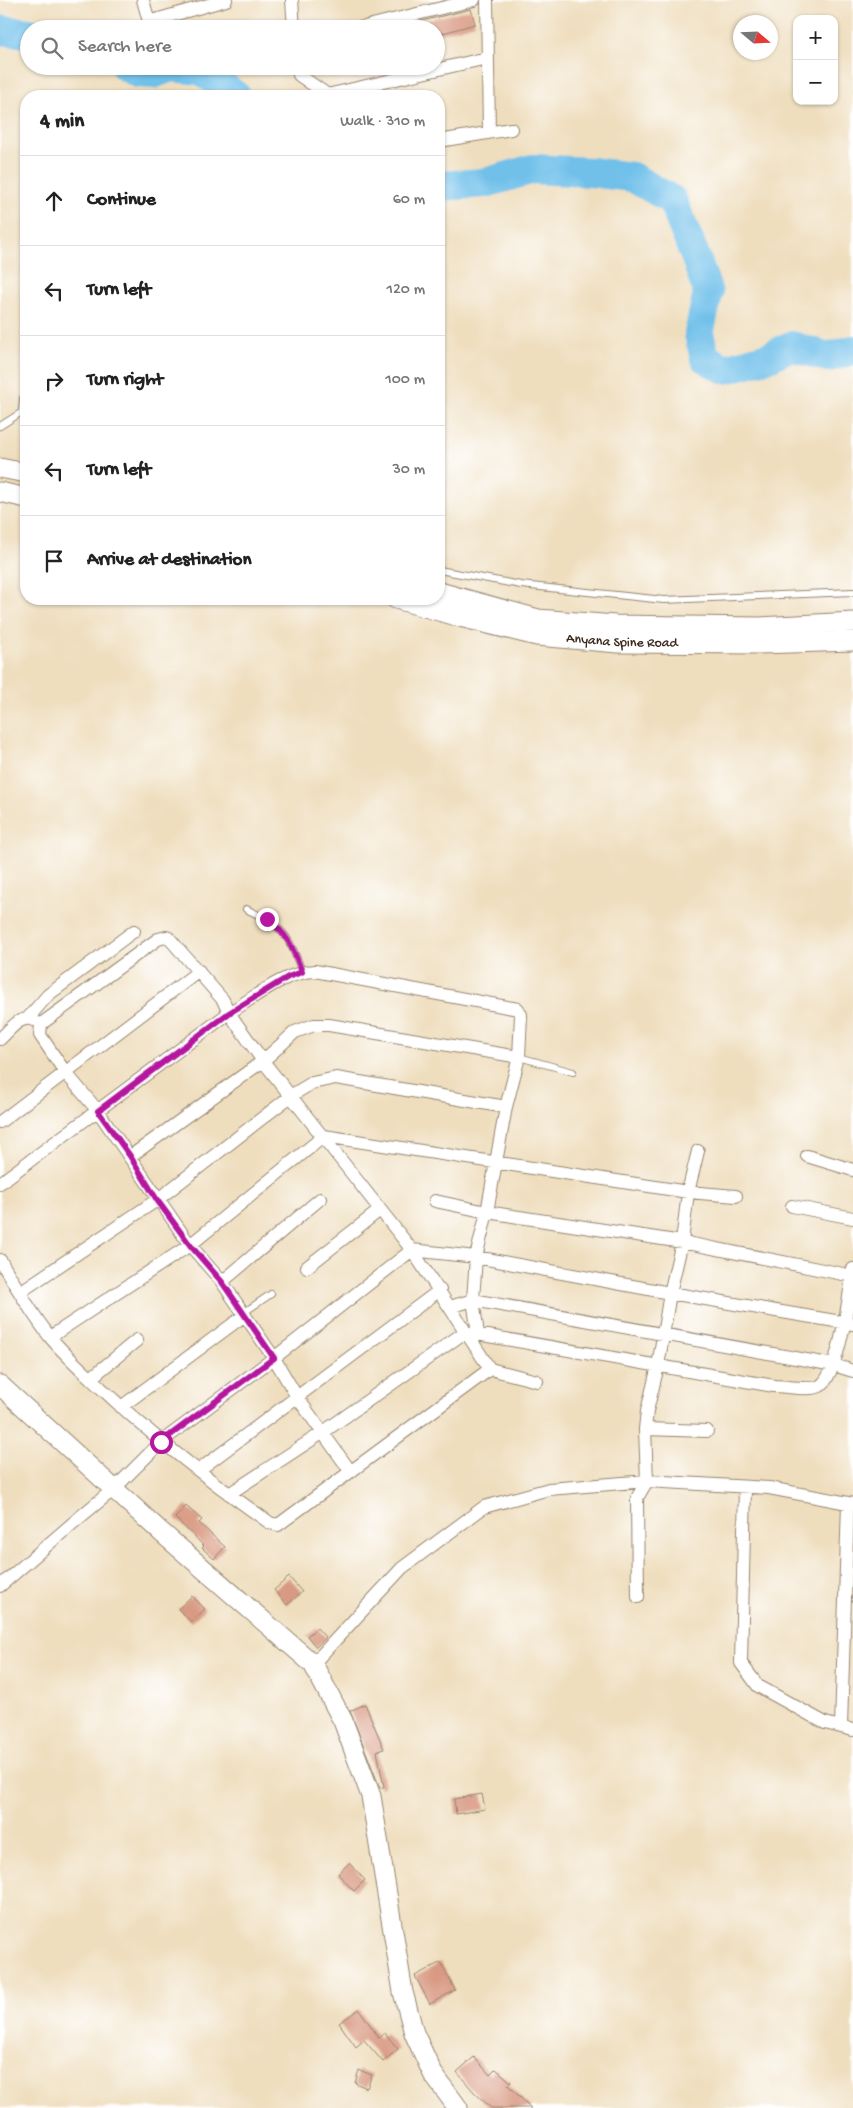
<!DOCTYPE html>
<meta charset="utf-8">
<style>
body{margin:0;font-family:"Gochi Hand",sans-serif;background:#f2f2f2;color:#222}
.controls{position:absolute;right:15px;top:15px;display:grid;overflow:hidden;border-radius:10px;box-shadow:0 1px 4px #0004}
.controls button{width:45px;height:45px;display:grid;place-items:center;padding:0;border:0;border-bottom:1px solid #e0e0e0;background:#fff;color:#222;font:25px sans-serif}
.compass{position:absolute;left:733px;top:15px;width:45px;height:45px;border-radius:50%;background:#fff;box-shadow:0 1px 4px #0004;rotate:109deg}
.stop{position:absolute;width:15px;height:15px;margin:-11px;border:4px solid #b5179e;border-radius:50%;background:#fff}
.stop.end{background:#b5179e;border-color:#fff;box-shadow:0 1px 5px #0008}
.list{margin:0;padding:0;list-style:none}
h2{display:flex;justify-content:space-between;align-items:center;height:65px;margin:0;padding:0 20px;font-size:21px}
h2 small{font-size:16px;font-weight:400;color:#767676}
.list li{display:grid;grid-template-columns:32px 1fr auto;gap:15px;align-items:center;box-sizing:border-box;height:90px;padding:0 20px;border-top:1px solid #e0e0e0}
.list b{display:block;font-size:19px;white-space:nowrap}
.list em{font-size:16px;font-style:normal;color:#767676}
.icon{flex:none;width:28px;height:28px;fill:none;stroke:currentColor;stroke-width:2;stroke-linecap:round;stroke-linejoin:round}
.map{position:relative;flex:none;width:853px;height:2108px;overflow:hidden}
.search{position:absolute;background:#fff;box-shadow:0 1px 4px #0004;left:20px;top:20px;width:425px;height:55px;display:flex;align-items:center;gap:12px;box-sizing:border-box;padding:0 18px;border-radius:28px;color:#767676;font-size:19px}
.panel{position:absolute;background:#fff;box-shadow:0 1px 4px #0004;left:20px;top:90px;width:425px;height:515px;border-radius:20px}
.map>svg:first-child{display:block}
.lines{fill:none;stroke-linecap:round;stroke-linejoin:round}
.river{stroke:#6fc0ea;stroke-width:30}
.building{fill:#d99a83}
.lane-casing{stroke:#95846e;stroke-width:8}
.street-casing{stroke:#95846e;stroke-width:14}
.secondary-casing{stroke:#95846e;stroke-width:21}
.lane{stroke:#fff;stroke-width:6}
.street{stroke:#fff;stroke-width:12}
.secondary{stroke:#fff;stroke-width:19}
.route{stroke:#b5179e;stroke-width:6}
.labels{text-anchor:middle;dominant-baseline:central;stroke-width:4;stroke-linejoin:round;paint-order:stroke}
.street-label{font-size:14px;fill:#3b2a1e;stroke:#fff}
</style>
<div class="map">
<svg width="853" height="2108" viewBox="0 0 853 2108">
<rect width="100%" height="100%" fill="#fff"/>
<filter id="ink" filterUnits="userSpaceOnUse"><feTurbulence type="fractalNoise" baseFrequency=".02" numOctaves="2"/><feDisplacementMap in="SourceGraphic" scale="10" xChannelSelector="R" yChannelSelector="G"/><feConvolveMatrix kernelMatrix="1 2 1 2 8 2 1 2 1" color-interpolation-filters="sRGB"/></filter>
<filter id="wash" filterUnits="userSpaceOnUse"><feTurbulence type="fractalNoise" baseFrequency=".0096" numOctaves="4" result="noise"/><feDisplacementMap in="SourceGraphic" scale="20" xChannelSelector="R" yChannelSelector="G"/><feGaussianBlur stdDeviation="1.12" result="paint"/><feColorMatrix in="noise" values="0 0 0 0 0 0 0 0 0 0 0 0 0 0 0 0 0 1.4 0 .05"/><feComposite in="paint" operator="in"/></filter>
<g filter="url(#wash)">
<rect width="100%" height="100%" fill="#efdebe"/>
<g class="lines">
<path class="river" d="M0 30 29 33
M125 66 138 73 153 74 171 67 201 70 236 96
M439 186 485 183 533 169 590 172 632 177 672 200 696 258 708 293 699 334 705 358 725 369 769 357 791 346 828 357 853 350"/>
</g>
<g id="blocks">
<path class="building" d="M471 9 475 24 436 35V29H406V25Z
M186 1506 202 1520 199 1523 225 1547 214 1559 202 1548 204 1546 175 1518Z
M289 1577 302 1592 287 1605 274 1590Z
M192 1596 205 1609 191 1622 178 1609Z
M317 1628 326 1638 316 1647 307 1636Z
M365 1704 384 1749 377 1751 384 1787 380 1788 350 1711Z
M482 1794 485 1809 456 1814 454 1799Z
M349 1863 365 1880 354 1891 338 1874Z
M441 1962 455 1990 430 2004 415 1976Z
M359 2009 379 2038 385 2033 398 2049 383 2062 364 2040 356 2047 339 2023Z
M474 2057 490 2075 496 2069 511 2082 508 2085 531 2108H491L474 2092 457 2072Z
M359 2070 372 2075 367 2088 355 2083Z"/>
</g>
</g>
<g filter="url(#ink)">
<use href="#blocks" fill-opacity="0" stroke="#95846e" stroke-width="1"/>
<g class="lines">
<defs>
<path id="lane" d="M22 412 23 398 26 395
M0 426 22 412H26
M439 570 521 585 664 600 853 592
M246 909C283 926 288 934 302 972
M519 1057 573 1072
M243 1313 271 1294"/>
<path id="street" d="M143 0 151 29
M292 0 294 29
M487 0 489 132
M148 22 226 0
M356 29 474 0
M298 66 299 75 329 96
M327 95 487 58
M439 141 511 129
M28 1018 48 995 134 931
M0 1039C10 1030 20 1014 34 1020
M0 1122 199 971
M131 1156 263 1061 295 1032 314 1025H329L519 1057
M807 1156 853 1170
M0 1183 229 1013 223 1000 169 938 166 937 158 939 41 1024 40 1035 65 1072 98 1111 190 1245 222 1282 274 1358 297 1397 351 1472
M435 1201 487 1212 682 1242 853 1276
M792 1206 853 1218
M0 1260C16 1286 31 1313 50 1337 65 1355 84 1372 101 1388 154 1438 211 1482 270 1523L278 1525 490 1369 537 1381
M307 1267 380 1210
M222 1282 320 1199
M20 1292 157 1200 292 1095 312 1083 336 1078 506 1107
M450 1307 473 1300 834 1365 853 1371
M478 1334 473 1300 476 1257 487 1212 506 1107 519 1057 521 1015 518 1009 315 971C284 972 255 997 229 1013L263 1061 412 1250 490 1369
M50 1337 190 1245 324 1136 688 1192 736 1196
M91 1378 137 1340
M121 1407 245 1315
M645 1429 707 1431
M199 1470 440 1290
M745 1487 741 1663 758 1686 825 1723 853 1730
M229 1494 322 1433 465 1332 774 1386C785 1386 811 1391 820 1386 839 1374 850 1292 853 1269
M0 1586 80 1517 114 1489 161 1442 274 1358 412 1250 476 1257 670 1293 853 1324
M638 1597 637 1498 647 1481 645 1429 647 1411 658 1366 670 1293 682 1242 688 1192 698 1151
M313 1664 402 1568 484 1507 549 1489 647 1481 769 1488 853 1504
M841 1727 848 1503"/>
<g id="secondary">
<path d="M0 468 26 473"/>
<path d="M0 492 26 498"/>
<path d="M439 592 538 619 615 625 759 627 853 622"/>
<path id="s1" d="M396 599 460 617 537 636 618 643 759 644 853 641"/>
<path d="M0 1385 161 1532 313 1664 343 1721 371 1796 403 1992 414 2033 433 2074 458 2108"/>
</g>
</defs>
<use href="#lane" class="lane-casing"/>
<use href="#street" class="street-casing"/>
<use href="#secondary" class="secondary-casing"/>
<use href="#lane" class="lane"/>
<use href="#street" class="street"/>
<use href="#secondary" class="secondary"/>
</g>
</g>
<g class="lines" filter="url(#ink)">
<path class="route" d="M161 1442 274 1358 222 1282 190 1245 157 1200 130 1156 98 1111 229 1013 288 977 302 972C293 948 288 934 267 919"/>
</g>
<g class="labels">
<g class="street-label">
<text stroke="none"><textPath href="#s1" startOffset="231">Anyana Spine Road</textPath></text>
</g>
</g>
</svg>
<div class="controls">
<button>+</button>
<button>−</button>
</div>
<svg class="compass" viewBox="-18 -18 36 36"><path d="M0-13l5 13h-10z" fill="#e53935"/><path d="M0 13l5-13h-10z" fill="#767676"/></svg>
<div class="stop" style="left:161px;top:1442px"></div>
<div class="stop end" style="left:267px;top:919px"></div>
<div class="search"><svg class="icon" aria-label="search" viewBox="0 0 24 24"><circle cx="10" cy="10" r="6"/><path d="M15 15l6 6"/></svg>Search here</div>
<section class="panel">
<h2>4 min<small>Walk · 310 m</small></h2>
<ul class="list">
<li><svg class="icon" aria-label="ahead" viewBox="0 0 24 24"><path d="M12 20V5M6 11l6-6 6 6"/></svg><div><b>Continue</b></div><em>60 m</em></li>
<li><svg class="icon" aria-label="left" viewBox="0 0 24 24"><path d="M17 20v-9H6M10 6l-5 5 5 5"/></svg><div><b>Turn left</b></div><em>120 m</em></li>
<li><svg class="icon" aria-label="right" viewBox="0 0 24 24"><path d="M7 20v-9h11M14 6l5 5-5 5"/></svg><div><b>Turn right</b></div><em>100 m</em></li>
<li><svg class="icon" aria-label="left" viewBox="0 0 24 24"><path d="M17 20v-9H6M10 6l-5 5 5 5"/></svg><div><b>Turn left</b></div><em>30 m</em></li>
<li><svg class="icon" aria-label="arrive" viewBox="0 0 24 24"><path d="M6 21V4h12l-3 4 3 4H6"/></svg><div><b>Arrive at destination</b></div></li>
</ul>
</section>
</div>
